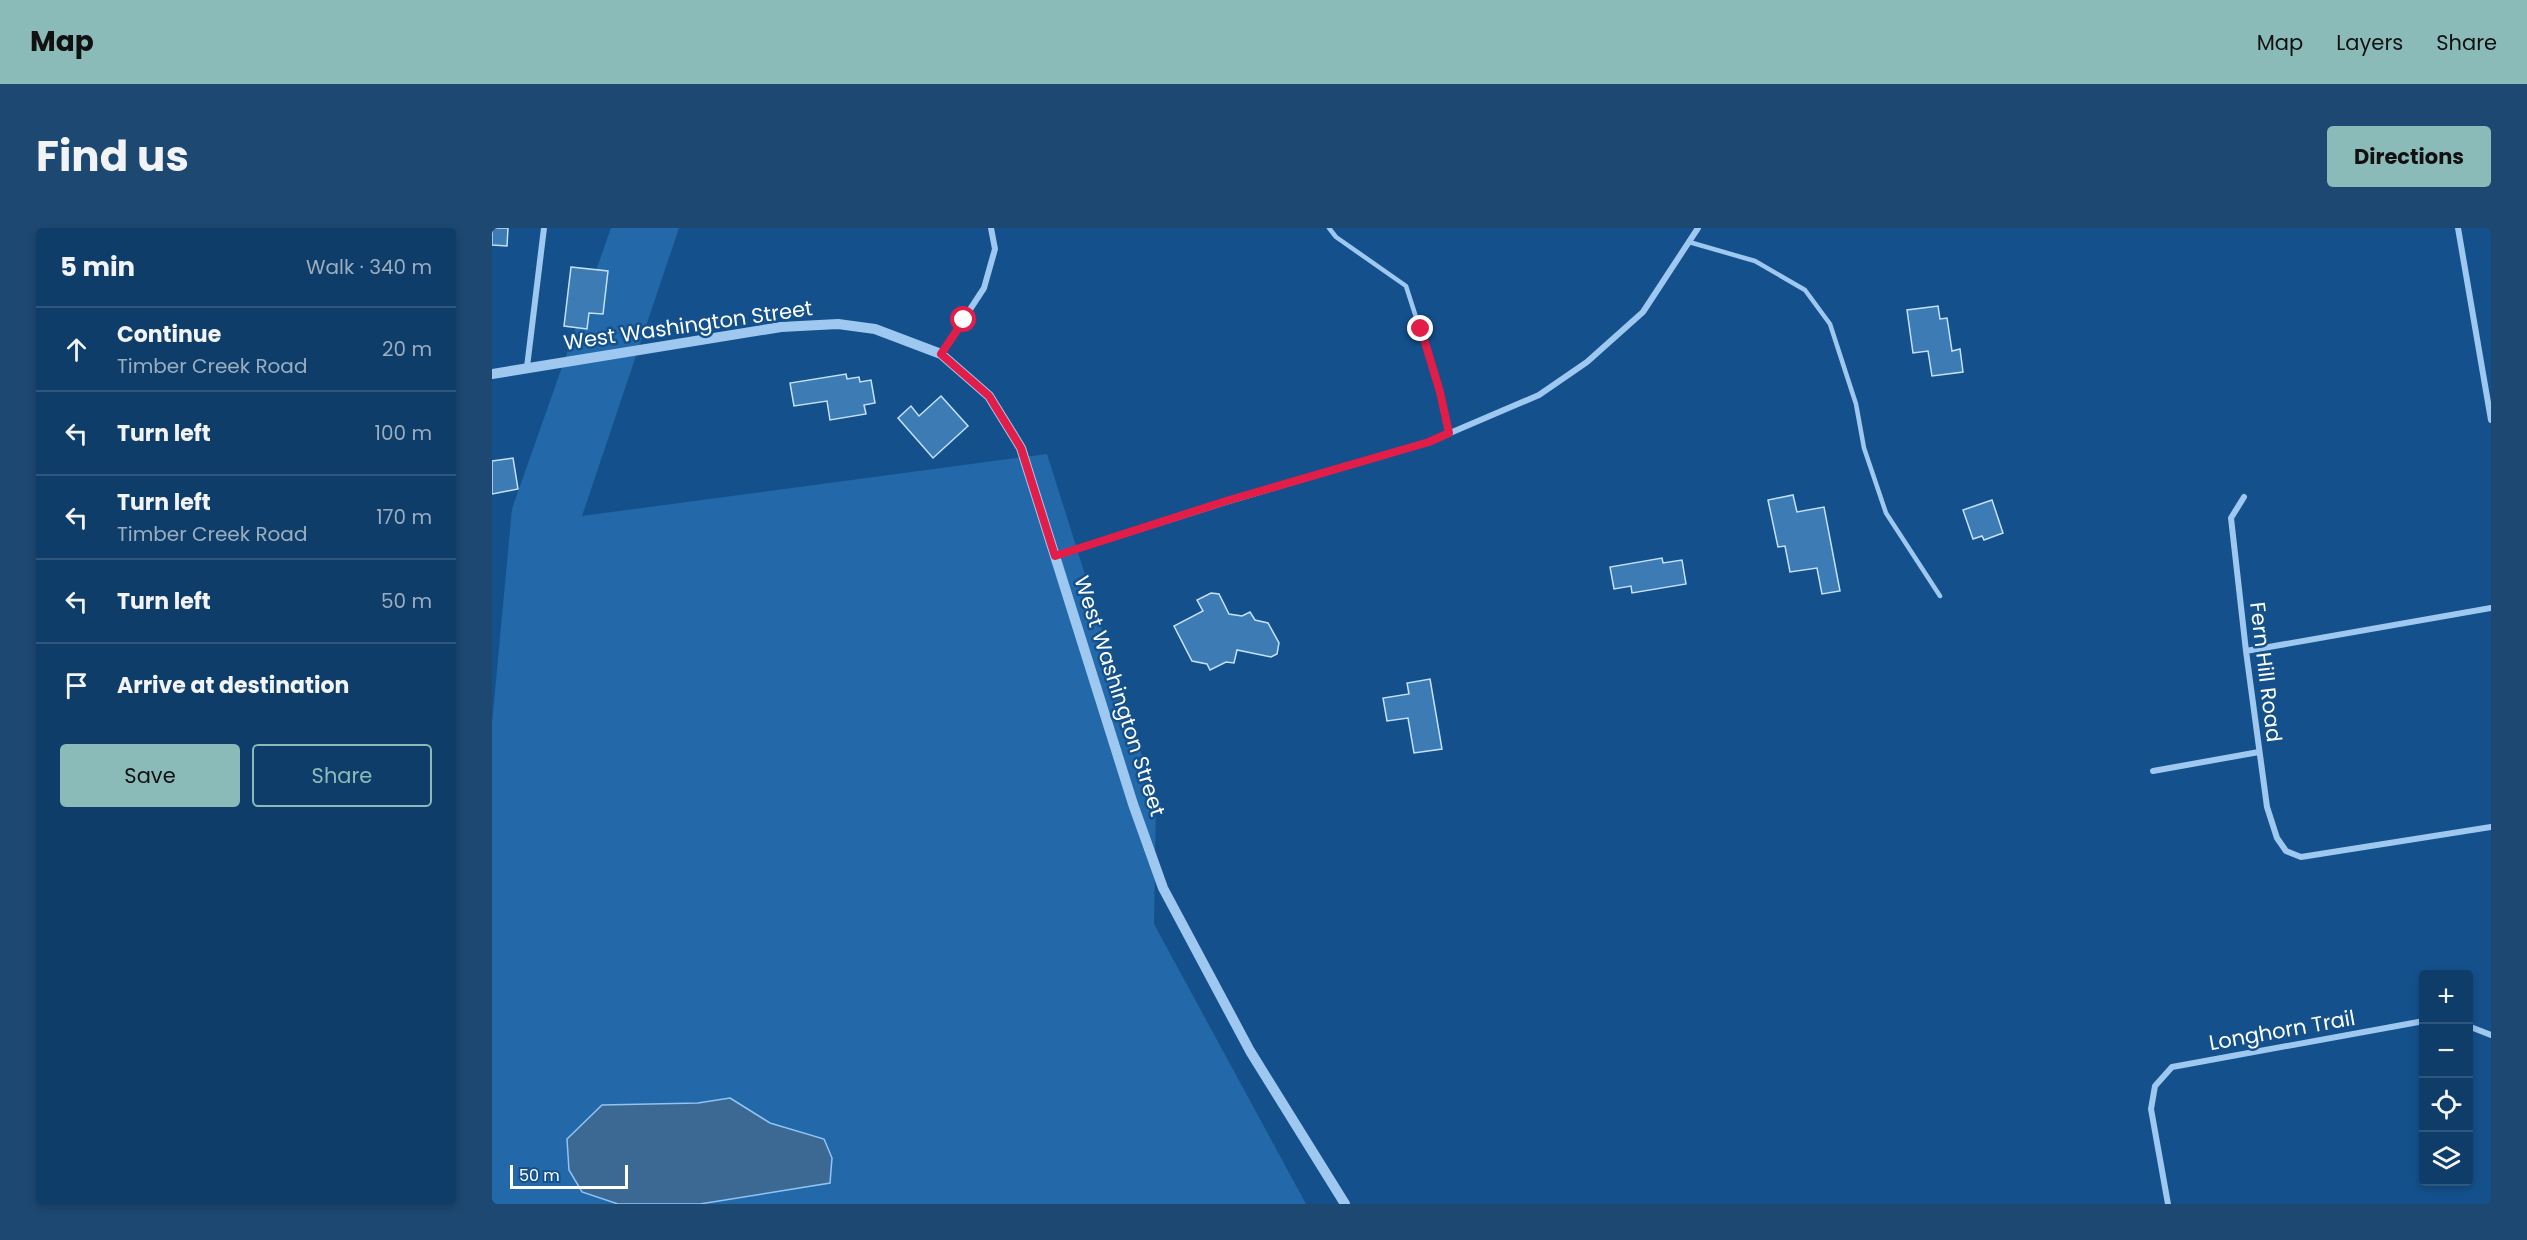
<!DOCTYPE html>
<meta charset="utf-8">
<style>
body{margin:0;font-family:Poppins,sans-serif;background:#1d4871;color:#f1f3f6}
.controls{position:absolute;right:18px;bottom:18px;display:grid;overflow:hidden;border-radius:6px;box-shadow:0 3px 9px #0003}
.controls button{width:54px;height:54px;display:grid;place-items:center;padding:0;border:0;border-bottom:2px solid #2f567d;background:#0f3d69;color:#f1f3f6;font:30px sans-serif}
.scale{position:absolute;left:18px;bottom:15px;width:118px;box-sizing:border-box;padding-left:6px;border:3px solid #fff;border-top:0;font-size:16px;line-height:21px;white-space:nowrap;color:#fff;-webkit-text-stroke:4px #14518c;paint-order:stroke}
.stop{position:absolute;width:18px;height:18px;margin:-14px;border:4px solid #e11d48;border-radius:50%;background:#fff}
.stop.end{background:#e11d48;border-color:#fff;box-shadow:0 2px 6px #0008}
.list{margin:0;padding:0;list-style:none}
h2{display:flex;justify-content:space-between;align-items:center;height:78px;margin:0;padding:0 24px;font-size:26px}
h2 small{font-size:20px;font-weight:400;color:#9baec0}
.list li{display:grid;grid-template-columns:39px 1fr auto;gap:18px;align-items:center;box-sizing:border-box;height:84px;padding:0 24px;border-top:2px solid #2f567d}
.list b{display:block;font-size:22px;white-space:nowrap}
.list p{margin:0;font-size:20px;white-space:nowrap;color:#9baec0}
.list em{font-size:20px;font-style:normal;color:#9baec0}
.actions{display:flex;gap:12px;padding:18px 24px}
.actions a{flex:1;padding:14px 0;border:2px solid #8bbbb9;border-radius:6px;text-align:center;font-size:21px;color:#8bbbb9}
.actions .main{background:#8bbbb9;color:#111}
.icon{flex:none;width:33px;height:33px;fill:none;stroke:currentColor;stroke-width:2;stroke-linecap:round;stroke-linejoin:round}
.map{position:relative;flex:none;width:1999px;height:976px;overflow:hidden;border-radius:6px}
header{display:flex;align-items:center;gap:36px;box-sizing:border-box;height:84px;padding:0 30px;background:#8bbbb9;color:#111}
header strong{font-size:28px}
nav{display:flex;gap:33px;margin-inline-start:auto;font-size:21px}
.intro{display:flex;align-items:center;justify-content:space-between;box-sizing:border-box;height:144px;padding:0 36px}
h1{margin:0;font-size:42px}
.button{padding:15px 27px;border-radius:6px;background:#8bbbb9;color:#111;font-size:21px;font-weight:700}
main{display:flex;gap:36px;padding:0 36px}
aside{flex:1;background:#0f3d69;border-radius:6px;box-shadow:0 3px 9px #0003}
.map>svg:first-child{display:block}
.green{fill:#2369a9}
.water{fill:#3c6894;stroke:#90c4f3;stroke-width:1.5}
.building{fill:#3d7bb5;stroke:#c4e1fb;stroke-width:1.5}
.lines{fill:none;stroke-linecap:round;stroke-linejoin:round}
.service{stroke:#9ec8f0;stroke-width:4.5}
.minor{stroke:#9ec8f0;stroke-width:6}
.tertiary{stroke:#9ec8f0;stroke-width:10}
.route{stroke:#e11d48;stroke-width:8}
.labels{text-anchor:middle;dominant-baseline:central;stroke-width:5;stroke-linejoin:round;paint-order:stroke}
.street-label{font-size:21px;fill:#fff;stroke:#14518c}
</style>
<header>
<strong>Map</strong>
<nav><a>Map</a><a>Layers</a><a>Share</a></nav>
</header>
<div class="intro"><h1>Find us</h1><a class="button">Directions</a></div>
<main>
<aside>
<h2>5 min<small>Walk · 340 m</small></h2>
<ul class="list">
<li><svg class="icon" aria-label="ahead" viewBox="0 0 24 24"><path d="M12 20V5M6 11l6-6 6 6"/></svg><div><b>Continue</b><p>Timber Creek Road</p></div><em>20 m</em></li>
<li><svg class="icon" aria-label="left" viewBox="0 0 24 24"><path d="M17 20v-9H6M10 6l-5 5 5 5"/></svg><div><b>Turn left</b></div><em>100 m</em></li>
<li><svg class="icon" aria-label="left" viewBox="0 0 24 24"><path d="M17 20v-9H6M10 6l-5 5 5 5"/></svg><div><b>Turn left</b><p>Timber Creek Road</p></div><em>170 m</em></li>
<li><svg class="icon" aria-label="left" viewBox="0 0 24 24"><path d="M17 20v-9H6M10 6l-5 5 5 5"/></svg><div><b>Turn left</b></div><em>50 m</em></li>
<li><svg class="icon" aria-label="arrive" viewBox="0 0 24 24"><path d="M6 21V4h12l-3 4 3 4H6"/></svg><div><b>Arrive at destination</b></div></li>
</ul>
<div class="actions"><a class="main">Save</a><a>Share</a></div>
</aside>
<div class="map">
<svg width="1999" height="976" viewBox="0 0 1999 976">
<rect width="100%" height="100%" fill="#14518c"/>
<path class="green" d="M119 0H187L90 288 555 226 664 572 662 696 814 976H208L338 955 331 911 278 895 238 870 206 875 90 964 126 976H0V495L20 281Z"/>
<path class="water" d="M238 870 278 895 332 911 340 930 338 955 208 976H126L90 964 77 942 75 911 110 877 206 875Z"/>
<path class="building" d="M0 0H16L15 18 0 17Z
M79 39 116 43 111 86 97 85 95 101 72 98Z
M1446 78 1448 91 1455 90 1460 123 1468 121 1471 144 1440 148 1436 123 1421 125 1415 82Z
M354 146 355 151 367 149 368 154 379 152 383 175 372 177 374 186 338 192 335 173 302 178 298 155Z
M449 168 476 198 441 230 406 190 419 178 427 188Z
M21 230 26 261 0 266V233Z
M1301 267 1305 284 1332 279 1348 363 1330 366 1325 340 1298 344 1293 318 1286 319 1276 272Z
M1500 272 1511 305 1492 312 1490 308 1481 311 1471 282Z
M1170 330 1171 335 1190 332 1194 356 1140 365 1139 358 1122 361 1118 339Z
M719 365 727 366 737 386 750 388 758 384 763 392 776 395 787 415 785 426 779 429 745 422 742 435 734 434 718 442 715 436 700 433 682 398 711 383 705 372Z
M938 451 950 521 922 525 916 490 895 493 891 470 917 466 915 455Z"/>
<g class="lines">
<path class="service" d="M837 0 844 9 914 58 948 164 957 205
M1197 14 1263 33 1313 62 1338 96 1364 176 1372 220 1394 285 1448 368"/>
<path class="minor" d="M1966 0 1999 192
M449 126 492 60 503 21 499 0
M35 139 52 0
M1752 269 1739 290 1754 423 1775 579 1785 610 1794 623 1809 629 1999 599
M563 328 734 274 937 214 1047 167 1095 134 1151 84 1206 0
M1754 423 1999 380
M1661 543 1767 524
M1976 798 1999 807
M1676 976 1659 881 1663 858 1680 839 1932 793"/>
<path class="tertiary" d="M0 146 289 99 346 96 383 101 449 126 497 168 529 220 641 576 671 660 758 823 853 976"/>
</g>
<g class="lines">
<path class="route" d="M472 92 449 126 497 168 529 220 563 328 734 273 937 214 957 205 948 164 929 101"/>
</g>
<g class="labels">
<g class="street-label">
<text transform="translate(196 97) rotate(-8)">West Washington Street</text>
<text transform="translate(1774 444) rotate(83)">Fern Hill Road</text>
<text transform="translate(628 468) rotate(72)">West Washington Street</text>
<text transform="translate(1790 802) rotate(-10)">Longhorn Trail</text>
</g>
</g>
</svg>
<div class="controls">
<button>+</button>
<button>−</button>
<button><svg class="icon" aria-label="locate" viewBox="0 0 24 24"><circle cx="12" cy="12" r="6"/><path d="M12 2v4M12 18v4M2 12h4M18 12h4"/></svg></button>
<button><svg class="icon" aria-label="layers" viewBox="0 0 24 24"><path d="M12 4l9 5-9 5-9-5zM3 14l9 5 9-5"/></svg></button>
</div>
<div class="scale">50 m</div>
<div class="stop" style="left:472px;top:92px"></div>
<div class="stop end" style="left:929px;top:101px"></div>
</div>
</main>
